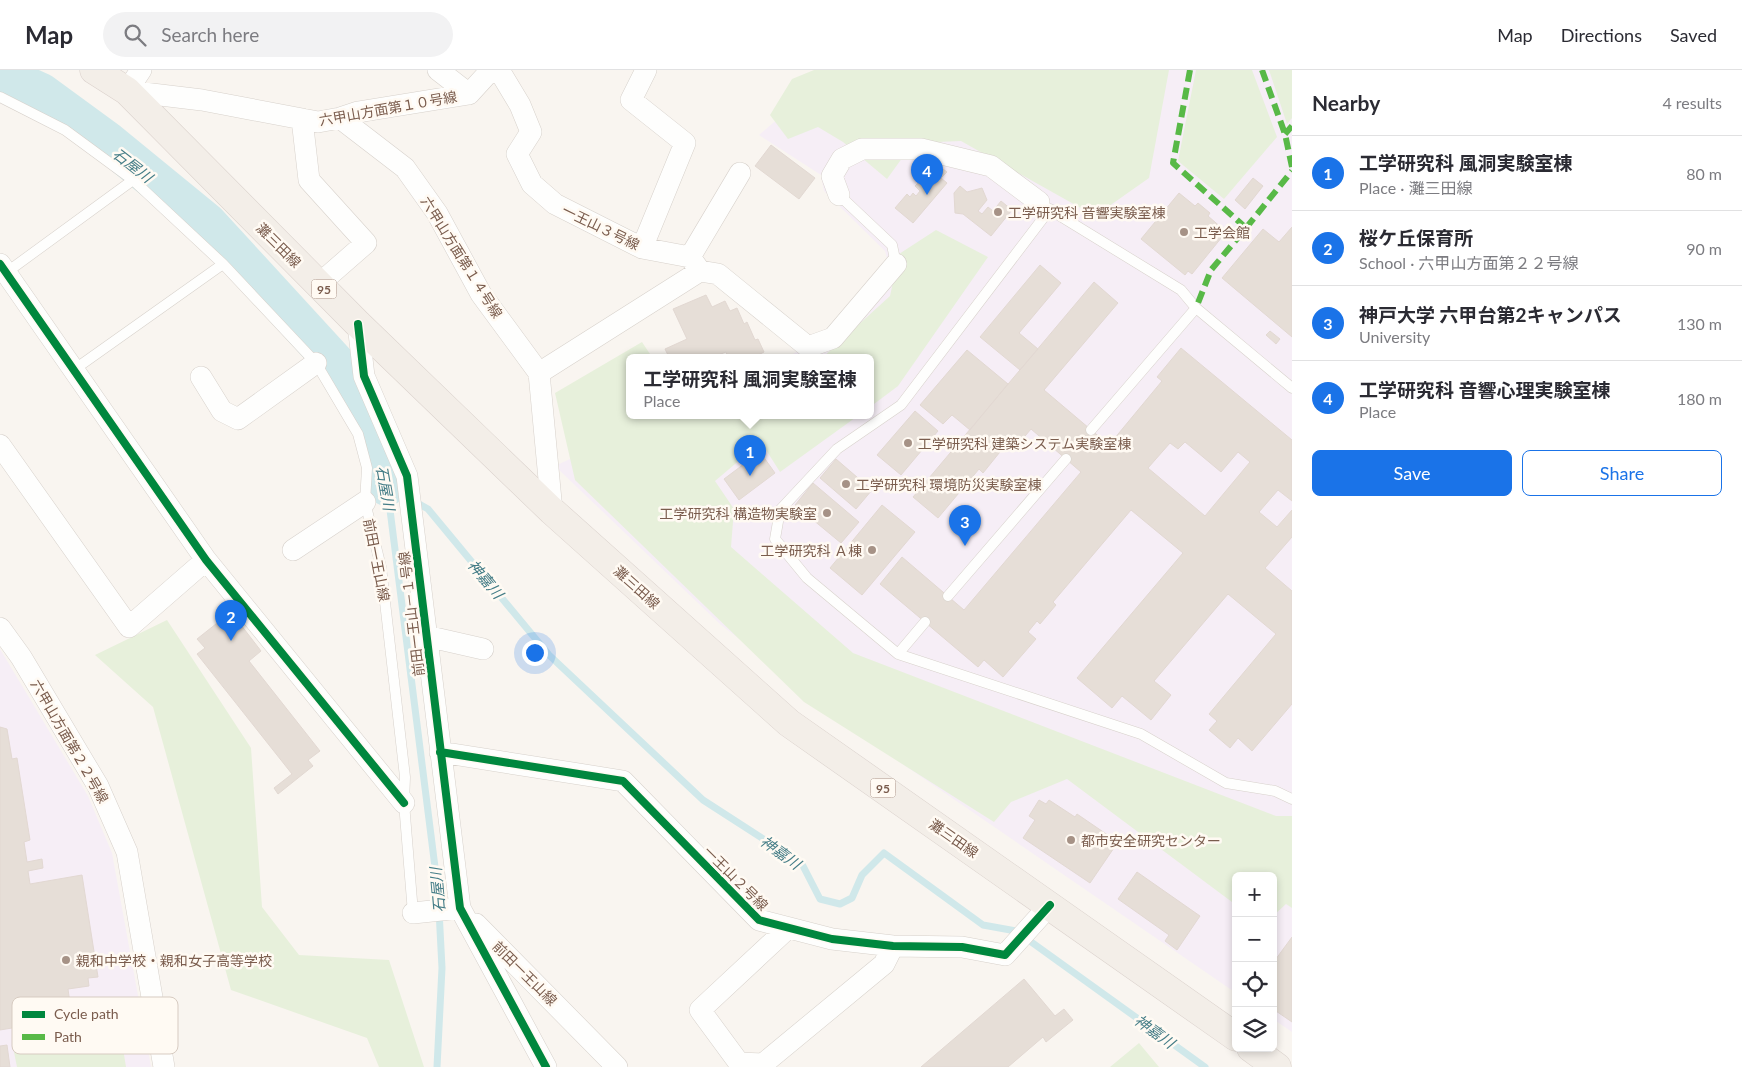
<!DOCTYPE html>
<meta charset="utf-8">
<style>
body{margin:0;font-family:Lato,"Noto Sans JP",sans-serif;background:#f2f2f3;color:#2b2b33}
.controls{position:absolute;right:15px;bottom:15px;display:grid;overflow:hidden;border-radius:8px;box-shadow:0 2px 8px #0003}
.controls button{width:45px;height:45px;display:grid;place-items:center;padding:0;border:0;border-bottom:1px solid #e1e1e2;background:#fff;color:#2b2b33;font:25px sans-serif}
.you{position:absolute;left:534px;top:582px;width:18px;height:18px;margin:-12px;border:4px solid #fff;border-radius:50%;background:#1a73e8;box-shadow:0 0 0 8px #1a73e833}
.badge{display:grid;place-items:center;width:32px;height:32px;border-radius:50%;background:#1a73e8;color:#fff;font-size:16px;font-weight:700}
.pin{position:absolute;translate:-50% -41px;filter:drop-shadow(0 1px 2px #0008)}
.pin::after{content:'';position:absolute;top:26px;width:18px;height:15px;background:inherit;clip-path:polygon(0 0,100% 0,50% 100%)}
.popup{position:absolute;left:626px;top:284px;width:248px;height:65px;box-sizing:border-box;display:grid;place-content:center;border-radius:8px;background:#fff;filter:drop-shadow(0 1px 4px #0005);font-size:16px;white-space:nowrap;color:#7c7c81}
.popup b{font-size:19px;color:#2b2b33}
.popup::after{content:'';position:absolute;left:50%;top:100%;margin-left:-10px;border:10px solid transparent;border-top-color:#fff}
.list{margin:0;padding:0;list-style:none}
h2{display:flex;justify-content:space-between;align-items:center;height:65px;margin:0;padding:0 20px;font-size:21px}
h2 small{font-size:16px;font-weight:400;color:#7c7c81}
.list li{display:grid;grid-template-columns:32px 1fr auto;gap:15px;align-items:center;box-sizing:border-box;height:75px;padding:0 20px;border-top:1px solid #e1e1e2}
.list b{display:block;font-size:19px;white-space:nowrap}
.list p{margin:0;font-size:16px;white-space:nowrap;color:#7c7c81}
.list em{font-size:16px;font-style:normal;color:#7c7c81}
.actions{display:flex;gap:10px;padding:15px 20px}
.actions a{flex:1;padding:11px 0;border:1px solid #1a73e8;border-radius:8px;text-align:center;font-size:18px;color:#1a73e8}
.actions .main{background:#1a73e8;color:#fff}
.icon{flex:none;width:28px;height:28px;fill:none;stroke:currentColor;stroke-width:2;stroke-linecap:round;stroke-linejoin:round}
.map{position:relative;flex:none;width:1292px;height:997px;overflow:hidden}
header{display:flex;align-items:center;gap:30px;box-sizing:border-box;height:70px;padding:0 25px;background:#fff;border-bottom:1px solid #e1e1e2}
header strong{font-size:24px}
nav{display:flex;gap:28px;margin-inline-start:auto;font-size:18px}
.search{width:350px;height:45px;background:#f2f2f3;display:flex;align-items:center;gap:12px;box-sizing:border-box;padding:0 18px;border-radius:28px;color:#7c7c81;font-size:19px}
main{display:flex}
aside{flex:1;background:#fff}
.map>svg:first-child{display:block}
.education{fill:#f6eef6}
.green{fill:#e7f0db}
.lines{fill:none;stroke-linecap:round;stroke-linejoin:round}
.stream{stroke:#d0e8ea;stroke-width:7}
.river{stroke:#d0e8ea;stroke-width:40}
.building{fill:#e6ded7;stroke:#e2d8d2;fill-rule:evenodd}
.lane-casing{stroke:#d7d1cb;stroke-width:11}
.street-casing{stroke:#d7d1cb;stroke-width:22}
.primary-casing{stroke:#dad1cc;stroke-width:29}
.lane{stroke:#fefefd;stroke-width:10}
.street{stroke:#fefefd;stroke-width:21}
.primary{stroke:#f3eee8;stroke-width:28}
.quiet{stroke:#58b947;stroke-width:6;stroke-dasharray:12 6;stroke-linecap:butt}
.cycleway-casing{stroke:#fffaf3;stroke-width:11}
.cycleway{stroke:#00873e;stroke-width:8}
.poi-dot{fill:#a69286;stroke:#fffaf3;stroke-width:2}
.labels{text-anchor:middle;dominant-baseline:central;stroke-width:5;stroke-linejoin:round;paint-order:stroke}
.shield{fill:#fffaf3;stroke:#a28b7f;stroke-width:1}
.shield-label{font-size:12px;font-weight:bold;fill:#7a5c4d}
.street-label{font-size:14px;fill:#7a5c4d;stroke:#fffaf3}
.poi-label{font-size:14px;fill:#7a5c4d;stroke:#fffaf3;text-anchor:start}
.water-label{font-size:15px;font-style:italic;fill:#437c86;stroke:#fffaf3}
.key{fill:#fffaf3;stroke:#d7cbc1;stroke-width:1}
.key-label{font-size:14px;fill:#7a5c4d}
</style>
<header>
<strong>Map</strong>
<div class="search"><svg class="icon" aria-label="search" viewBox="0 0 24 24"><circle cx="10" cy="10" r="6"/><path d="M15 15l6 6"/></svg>Search here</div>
<nav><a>Map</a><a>Directions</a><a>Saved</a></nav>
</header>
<main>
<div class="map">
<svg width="1292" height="997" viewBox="0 0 1292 997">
<rect width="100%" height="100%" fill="#f9f5f0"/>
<path class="education" d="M834 0H1292V962L1273 949V806H1236V923L904 695 721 555 555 396 663 345H870V287H788L826 264 888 192 885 181 824 121 821 105 759 65Z
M0 579 88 726 112 783 151 997H0Z"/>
<path class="green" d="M814 0H1169L1149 108 1095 146 961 71 913 73 887 109 843 72 818 57 788 69 770 45 792 9Z
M1196 0H1252L1277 67 1224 129 1178 91Z
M1269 0H1292V48L1287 54Z
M936 160 988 187 898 316 870 337V287H823L890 226 899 184Z
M642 272 652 287H630V345H859L780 402 761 372 715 411 734 439 731 477 853 583 1276 746H1292V838L1286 834 1273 846V806H1236V835L1067 709 1011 732 994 752 804 632 575 410 555 323Z
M167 550 251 678 262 837 299 885 389 890 424 997H379L367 968 231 920 153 637 95 585Z
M120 960 126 997H17L14 982Z
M1139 973 1159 997H1110Z"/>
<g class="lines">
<path class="stream" d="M387 416 428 439 549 585 703 730 802 794 820 829 840 834 852 828 862 805 884 783 983 855 1016 861 1205 997
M387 416 438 821 442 898 437 997"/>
<path class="river" d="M0 4 41 23 108 72 207 153 340 298 373 360 387 416"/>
</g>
<path class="building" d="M771 75 815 108 799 129 755 96Z
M943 99 947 102 941 108 947 113 913 153 895 138 907 124 910 127 913 123 916 126 920 121 915 116 919 112 924 116 935 103 937 105Z
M1253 108 1263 116 1245 139 1235 130Z
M960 116 967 122 982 118 987 130 978 141 982 144 988 137 993 141 1001 131 1012 140 991 166 963 144 955 143 954 123Z
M1179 123 1195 136 1198 133 1210 143 1208 146 1223 159 1219 164 1222 167 1192 204 1188 201 1185 205 1141 169Z
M1292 157V267L1222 208 1263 159 1279 172Z
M1040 195 1061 213 1019 263 1038 279 1020 300 980 267Z
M1094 212 1118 233 1044 320 1109 375 1162 311 1157 307 1181 278 1292 370V431L1278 420 1259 442 1277 457 1292 440V467L1265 498 1292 521V634L1252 681 1238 668 1230 678 1209 660 1217 651 1209 644 1276 564 1228 524 1154 611 1171 625 1151 650 1122 626 1112 638 1077 608 1183 483 1131 440 1053 532 1056 535 1040 554 1037 551 1028 562 1036 569 1003 607 984 590 978 597 880 514 902 487 964 540 1081 402 1031 359 1015 378 1008 372 983 403 979 399 938 448 913 427ZM1185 372 1221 402 1238 382 1250 392 1205 446 1148 398 1170 373 1178 379Z
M706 225 712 237 725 231 730 241 737 238 744 254 747 252 755 270 758 269 764 282 754 287H728L726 282 713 287H669L665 279 687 269 673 239Z
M1270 261 1280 269 1276 274 1266 265Z
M967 280 1008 314 970 360 952 345 943 354 920 335Z
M915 341 938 361 901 405 877 385Z
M760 382 775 403 739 430 724 409Z
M836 389 872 420 856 439 820 408Z
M813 413 859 452 841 473 795 435Z
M882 435 915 462 862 525 830 498Z
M231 542 261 581 249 591 320 681 308 690 313 696 278 724 274 718 292 704 197 584 205 578 197 569Z
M0 657 7 659 12 689 17 688 30 770 24 772 27 792 42 789 43 798 28 801 30 814 82 805 98 907 88 908 89 916 68 919 72 948 0 960Z
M1039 730 1046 734 1049 730 1075 747 1077 744 1118 772 1090 813 1023 768 1035 750 1029 746Z
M1137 802 1200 846 1177 880 1165 871 1169 865 1118 829Z
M1292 867V952L1273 939V893Z
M1024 909 1055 946 1064 939 1073 950 1046 972 1043 967 1008 997H921Z
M7 975 10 997H0V976Z"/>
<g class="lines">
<defs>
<path id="lane" d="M0 27 65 60 133 110 223 194 316 293 358 364 367 398 365 432 381 497 405 707 404 733 413 843
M839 125 892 175 896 194
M1044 136 1181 220 1196 238 1292 318
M1050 139 901 335 837 379 780 440 775 469 807 508 898 584 1141 664 1226 713 1275 721 1292 729
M7 202 133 110
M75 299 223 194
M1091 360 1196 238
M948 526 1066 389
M898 584 925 552"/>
<path id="street" d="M141 0 127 21 202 30 318 52 340 48 358 42 469 24 491 0
M438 0 469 24
M499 0 520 35 531 62 517 84 532 114 555 134 642 178 690 187 700 201 539 303
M340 48 405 98 437 143 481 224 539 303 552 441
M302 49 309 110 366 173 319 214
M839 125 832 106 842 89 862 79H921L991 96 1039 132
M642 178 685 73 631 30 646 0
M690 187 740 103
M0 194 206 490 404 733
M700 201 718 204 808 277 833 268 896 194
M358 254 364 306 407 406 460 838 546 997
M201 307 222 341 238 349 316 293
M0 375 129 557 206 490
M293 480 365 432
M0 558 21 587 98 716 127 782 164 997
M426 566 483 579
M440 682 623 711 759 850 832 869 893 876 962 877 1005 885 1050 835
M413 843 460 838
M476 854 617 997
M788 858 700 940 739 993 763 994 884 894 893 876"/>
<path id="primary" d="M94 0 127 21 358 254 552 441 789 653 1236 967
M1251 978 1277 997"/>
</defs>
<use href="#lane" class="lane-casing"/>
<use href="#street" class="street-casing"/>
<use href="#primary" class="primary-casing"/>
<use href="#lane" class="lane"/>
<use href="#street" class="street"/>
<use href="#primary" class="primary"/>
<path class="quiet" d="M1190 0 1173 93 1246 158 1211 200 1196 238
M1262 0 1285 64 1292 97
M1285 64 1292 56
M1246 158 1292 101"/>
<defs>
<path id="cycleway" d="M0 194 206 490 404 733
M358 254 364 306 407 406 460 838 546 997
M440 682 623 711 759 850 832 869 893 876 962 877 1005 885 1050 835"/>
</defs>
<use href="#cycleway" class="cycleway-casing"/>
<use href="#cycleway" class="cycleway"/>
</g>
<g class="poi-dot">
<circle cx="998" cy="142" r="5"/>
<circle cx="1184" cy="162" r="5"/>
<circle cx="908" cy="373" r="5"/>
<circle cx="846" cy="414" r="5"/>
<circle cx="827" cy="443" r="5"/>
<circle cx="872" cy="480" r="5"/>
<circle cx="1071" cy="770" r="5"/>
<circle cx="66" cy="890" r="5"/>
</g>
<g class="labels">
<g class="shield">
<rect x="311.5" y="209.5" width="25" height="19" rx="4"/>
<rect x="870.5" y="708.5" width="25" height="19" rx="4"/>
</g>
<g class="shield-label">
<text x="324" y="219">95</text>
<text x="883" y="718">95</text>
</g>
<g class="street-label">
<text transform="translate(388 38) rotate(-10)">六甲山方面第１０号線</text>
<text transform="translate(601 157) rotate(26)">一王山３号線</text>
<text transform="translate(279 175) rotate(45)">灘三田線</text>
<text transform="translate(462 187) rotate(58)">六甲山方面第１４号線</text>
<text transform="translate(377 490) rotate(79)">前田一王山線</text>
<text transform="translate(637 517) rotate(42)">灘三田線</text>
<text transform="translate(411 544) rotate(-97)">前田一王山－１号線</text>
<text transform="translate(70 671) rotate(60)">六甲山方面第２２号線</text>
<text transform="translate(954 768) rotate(35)">灘三田線</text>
<text transform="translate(736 808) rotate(45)">一王山２号線</text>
<text transform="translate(525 903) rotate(45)">前田一王山線</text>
</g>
<g class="poi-label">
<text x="1008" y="142">工学研究科 音響実験室棟</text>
<text x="1194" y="162">工学会館</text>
<text x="918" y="373">工学研究科 建築システム実験室棟</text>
<text x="856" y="414">工学研究科 環境防災実験室棟</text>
<text x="817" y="443" text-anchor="end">工学研究科 構造物実験室</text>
<text x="862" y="480" text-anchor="end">工学研究科 Ａ棟</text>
<text x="1081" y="770">都市安全研究センター</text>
<text x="76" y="890">親和中学校・親和女子高等学校</text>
</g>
<g class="water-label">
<text transform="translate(133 95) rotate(38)">石屋川</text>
<text transform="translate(386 418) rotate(80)">石屋川</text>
<text transform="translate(486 509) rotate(50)">神嘉川</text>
<text transform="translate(781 782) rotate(36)">神嘉川</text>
<text transform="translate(437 820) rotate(-95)">石屋川</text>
<text transform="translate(1155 961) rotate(36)">神嘉川</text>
</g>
</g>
<rect x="12" y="927" width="166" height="57" rx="8" class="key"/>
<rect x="22" y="941" width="23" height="7" fill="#00873e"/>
<rect x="22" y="964" width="23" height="6" fill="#58b947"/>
<g class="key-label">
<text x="54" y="949">Cycle path</text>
<text x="54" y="972">Path</text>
</g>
</svg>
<div class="controls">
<button>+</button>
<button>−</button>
<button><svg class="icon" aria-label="locate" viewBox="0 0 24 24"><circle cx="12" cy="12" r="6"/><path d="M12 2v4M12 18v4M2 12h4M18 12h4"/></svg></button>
<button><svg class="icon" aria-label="layers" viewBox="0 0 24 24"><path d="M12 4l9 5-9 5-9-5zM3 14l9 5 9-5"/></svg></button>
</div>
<div class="you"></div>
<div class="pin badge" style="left:750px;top:406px">1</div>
<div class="popup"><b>工学研究科 風洞実験室棟</b>Place</div>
<div class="pin badge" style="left:231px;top:571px">2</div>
<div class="pin badge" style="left:965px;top:476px">3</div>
<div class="pin badge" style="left:927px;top:125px">4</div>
</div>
<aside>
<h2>Nearby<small>4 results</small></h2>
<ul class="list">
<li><span class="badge">1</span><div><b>工学研究科 風洞実験室棟</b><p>Place · 灘三田線</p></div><em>80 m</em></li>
<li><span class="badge">2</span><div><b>桜ケ丘保育所</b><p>School · 六甲山方面第２２号線</p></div><em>90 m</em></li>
<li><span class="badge">3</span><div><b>神戸大学 六甲台第2キャンパス</b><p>University</p></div><em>130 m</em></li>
<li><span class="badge">4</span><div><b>工学研究科 音響心理実験室棟</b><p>Place</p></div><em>180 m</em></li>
</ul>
<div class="actions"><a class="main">Save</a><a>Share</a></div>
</aside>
</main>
